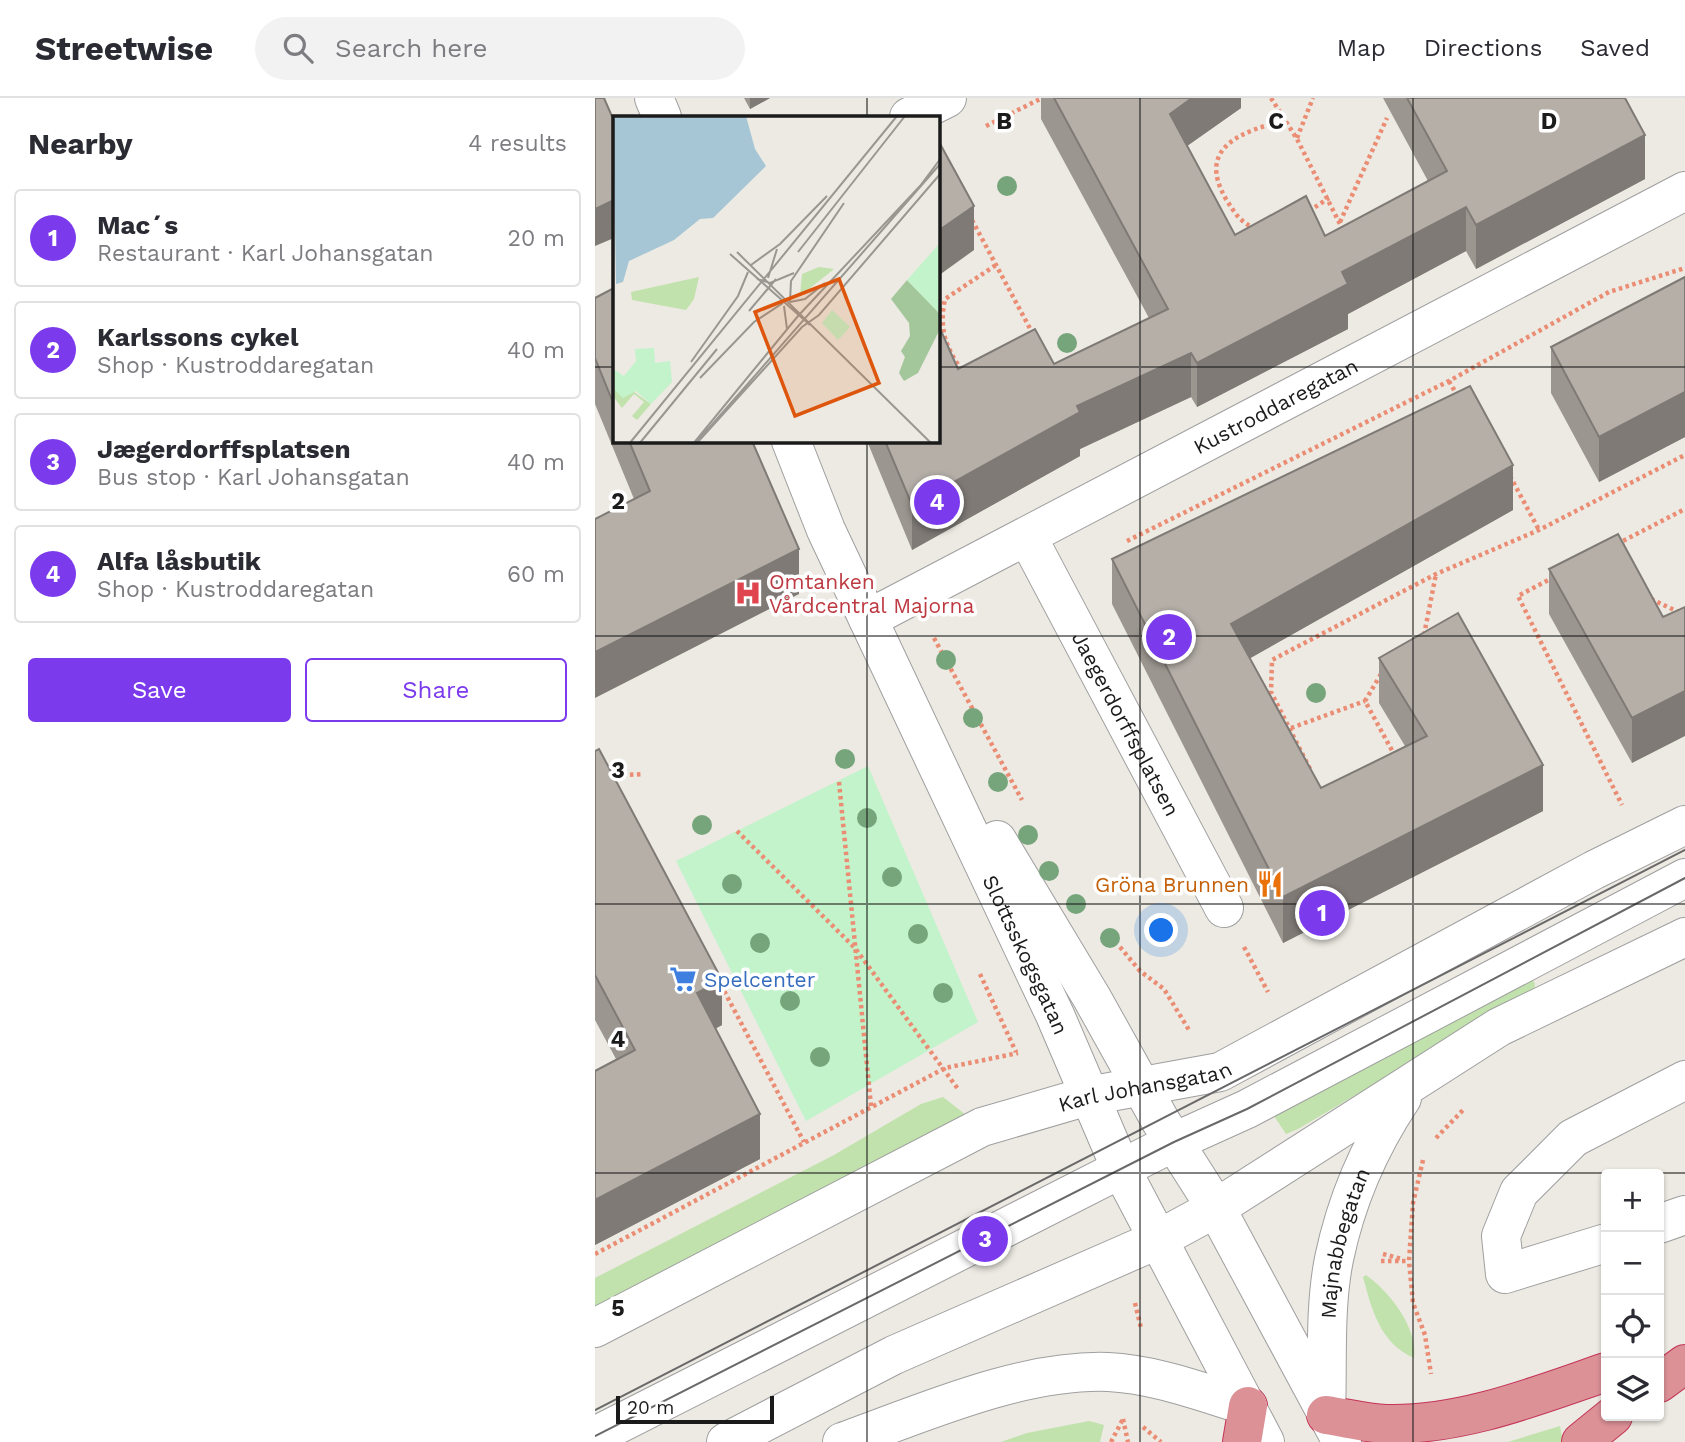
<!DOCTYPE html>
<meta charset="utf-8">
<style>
body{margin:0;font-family:"Work Sans",sans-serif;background:#f2f2f3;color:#2b2b33}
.controls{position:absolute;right:21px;bottom:21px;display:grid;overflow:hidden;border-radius:7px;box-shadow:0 2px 5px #0004}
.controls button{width:63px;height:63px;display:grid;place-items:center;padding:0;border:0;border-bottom:2px solid #e1e1e2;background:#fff;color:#2b2b33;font:35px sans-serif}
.scale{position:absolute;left:21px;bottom:18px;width:158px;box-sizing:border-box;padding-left:7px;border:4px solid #1b1b1b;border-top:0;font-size:19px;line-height:24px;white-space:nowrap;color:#1b1b1b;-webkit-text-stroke:5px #fff;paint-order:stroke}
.you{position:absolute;left:567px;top:833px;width:24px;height:24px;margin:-18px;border:5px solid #fff;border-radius:50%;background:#1a73e8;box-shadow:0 0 0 10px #1a73e833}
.badge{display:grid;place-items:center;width:46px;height:46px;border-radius:50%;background:#7c3aed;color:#fff;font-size:23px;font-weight:700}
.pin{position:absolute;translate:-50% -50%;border:4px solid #fff;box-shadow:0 2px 7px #0006}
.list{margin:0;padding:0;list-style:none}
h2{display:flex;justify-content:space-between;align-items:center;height:91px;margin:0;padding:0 28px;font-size:30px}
h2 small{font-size:23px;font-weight:400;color:#7c7c81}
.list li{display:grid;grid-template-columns:46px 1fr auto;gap:21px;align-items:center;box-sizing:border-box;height:98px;margin:0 14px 14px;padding:0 14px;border:2px solid #e1e1e2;border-radius:7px}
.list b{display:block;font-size:26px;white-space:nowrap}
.list p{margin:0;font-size:23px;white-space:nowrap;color:#7c7c81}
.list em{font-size:23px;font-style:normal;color:#7c7c81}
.actions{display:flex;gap:14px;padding:21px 28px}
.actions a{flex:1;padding:16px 0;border:2px solid #7c3aed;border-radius:7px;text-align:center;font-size:24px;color:#7c3aed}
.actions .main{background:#7c3aed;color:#fff}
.icon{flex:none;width:38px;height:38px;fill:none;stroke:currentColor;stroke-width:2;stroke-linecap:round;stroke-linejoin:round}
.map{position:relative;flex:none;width:1090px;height:1344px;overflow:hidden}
header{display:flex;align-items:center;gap:42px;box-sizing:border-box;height:98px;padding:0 35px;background:#fff;border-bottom:2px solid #e1e1e2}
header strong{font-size:33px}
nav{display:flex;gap:38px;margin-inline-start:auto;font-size:24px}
.search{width:490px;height:63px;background:#f2f2f3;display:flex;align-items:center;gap:18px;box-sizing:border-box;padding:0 24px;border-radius:38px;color:#7c7c81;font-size:26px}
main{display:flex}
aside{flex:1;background:#fff}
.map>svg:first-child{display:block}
.grass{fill:#c1e2ac}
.park{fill:#c2f3cb}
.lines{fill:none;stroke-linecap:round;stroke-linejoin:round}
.minor-casing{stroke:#9f9f9f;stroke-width:40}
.highway-casing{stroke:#c43557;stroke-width:40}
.path{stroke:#eb8d74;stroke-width:4.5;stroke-dasharray:3.5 3.5;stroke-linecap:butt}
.minor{stroke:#fff;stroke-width:38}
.highway{stroke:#dc9197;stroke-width:38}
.tram{stroke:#696969;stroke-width:2}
.tree{fill:#76a57b}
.wall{fill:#9c9690}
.shaded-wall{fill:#7f7a76}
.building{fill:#b5afa8;stroke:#7f7a76;stroke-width:2}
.grid{fill:none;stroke:#1b1b1b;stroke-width:2;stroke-opacity:0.55}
.labels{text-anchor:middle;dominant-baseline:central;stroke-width:7;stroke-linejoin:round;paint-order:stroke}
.street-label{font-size:21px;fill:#1b1b1b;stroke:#fff}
.health-label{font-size:21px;fill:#be3a42;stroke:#fff;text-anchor:start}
.food-label{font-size:21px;fill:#c56008;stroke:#fff;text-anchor:end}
.shop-label{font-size:21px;fill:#366cbe;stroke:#fff;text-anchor:start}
.inset-river{fill:none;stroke:#a6c6d5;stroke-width:3.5}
.inset-road{fill:none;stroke:#989792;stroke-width:2}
.view{fill:#de560d;fill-opacity:0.15;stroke:#de560d;stroke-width:3.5}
.inset-edge{fill:none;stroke:#1b1b1b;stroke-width:3.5}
.grid-label{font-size:23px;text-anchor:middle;font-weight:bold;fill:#1b1b1b;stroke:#fff;stroke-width:7;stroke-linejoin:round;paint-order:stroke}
</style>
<header>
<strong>Streetwise</strong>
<div class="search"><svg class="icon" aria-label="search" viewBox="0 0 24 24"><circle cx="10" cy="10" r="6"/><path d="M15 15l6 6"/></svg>Search here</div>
<nav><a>Map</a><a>Directions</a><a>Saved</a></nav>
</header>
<main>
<aside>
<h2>Nearby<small>4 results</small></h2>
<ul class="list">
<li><span class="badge">1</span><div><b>Mac´s</b><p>Restaurant · Karl Johansgatan</p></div><em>20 m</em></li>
<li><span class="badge">2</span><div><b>Karlssons cykel</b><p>Shop · Kustroddaregatan</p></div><em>40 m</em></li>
<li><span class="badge">3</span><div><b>Jægerdorffsplatsen</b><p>Bus stop · Karl Johansgatan</p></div><em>40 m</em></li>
<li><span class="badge">4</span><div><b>Alfa låsbutik</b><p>Shop · Kustroddaregatan</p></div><em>60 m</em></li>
</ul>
<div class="actions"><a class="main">Save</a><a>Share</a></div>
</aside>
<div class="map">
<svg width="1090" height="1344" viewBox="0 0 1090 1344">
<rect width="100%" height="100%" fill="#eceae2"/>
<path class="grass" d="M936 879 940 886 939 892 703 1031 691 1036 675 1012Z
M348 999 371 1017 0 1211V1180L239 1057 326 1006Z
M771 1177C795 1194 823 1230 819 1260 785 1245 777 1212 768 1179Z
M494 1323 509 1327 505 1344H406L432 1335Z
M965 1328 968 1344H913Z"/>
<path class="park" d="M273 668 383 924 211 1023 81 763Z"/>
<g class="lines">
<defs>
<g id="minor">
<path d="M59 0 67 19"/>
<path d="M314 19 352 0"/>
<path id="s1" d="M196 343 231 432 460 917 526 1071 670 1344"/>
<path id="s2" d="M433 440 629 810"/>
<path id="s3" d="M273 521 1090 93"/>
<path d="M402 742 497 900 565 1022 621 1110 747 1344"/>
<path d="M1064 1126 1090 1117"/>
<path d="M1011 1145 910 1176 906 1138 924 1094 978 1040 1090 982"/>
<path id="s4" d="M0 1230 387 1029 493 998 625 974 999 772 1090 727"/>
<path id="s5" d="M731 1316C733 1265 729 1211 739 1161 751 1103 775 1048 807 1000"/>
<path d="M0 1338 579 1044 652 1011 1090 780"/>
<path d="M131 1344 299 1257 562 1142 621 1110 904 929 1090 839"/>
<path d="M247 1344C328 1315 426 1271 513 1274 560 1276 609 1295 653 1308"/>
</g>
<path id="highway" d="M1064 1285 1090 1266
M731 1317C751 1320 771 1325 791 1326 866 1328 941 1298 1011 1274
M647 1344 653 1308
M986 1344 1018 1318"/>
</defs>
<use href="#minor" class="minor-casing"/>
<use href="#highway" class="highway-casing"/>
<path class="path" d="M676 0 702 41 749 134
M391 28 447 0
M702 40 718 0
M714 113 734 100
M377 122 439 238
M745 124 792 20
M661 130C646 126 639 114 631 101 600 48 649 33 691 22
M367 272C350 249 344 230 350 201L401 167
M854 283 862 297
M915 378 944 432
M532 443 854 283 1014 194 1090 170
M1022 446 1090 411
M959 479 923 498 1027 707
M1056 501 1090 517
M829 537 841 476
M339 540 427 702
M786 576 770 603 800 658
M696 630 770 603
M715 671 676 594 677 562 841 476 944 432 1090 357
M0 679 48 676
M244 684 276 1008
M142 733 260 850 363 991
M525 849 545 873 569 891 594 932
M649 849 673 894
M385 876 421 954
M126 887 209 1044
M841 1040 869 1011
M828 1062 818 1105 814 1163 818 1205 830 1237 836 1276
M0 1156 350 970 423 955
M788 1156 807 1161
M786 1163H814
M540 1205 546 1230
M528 1321 533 1344
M548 1329 566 1344
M516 1344 528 1321"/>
<use href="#minor" class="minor"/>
<use href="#highway" class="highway"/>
<path class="tram" d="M0 1312 1090 752
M0 1338 579 1044 652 1011 1090 780"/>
</g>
<g class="tree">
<circle cx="412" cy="88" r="10"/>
<circle cx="472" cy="245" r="10"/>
<circle cx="351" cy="562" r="10"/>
<circle cx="721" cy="595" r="10"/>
<circle cx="378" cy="620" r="10"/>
<circle cx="250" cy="661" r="10"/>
<circle cx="403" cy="684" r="10"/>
<circle cx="272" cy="720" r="10"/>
<circle cx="107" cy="727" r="10"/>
<circle cx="433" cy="737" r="10"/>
<circle cx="454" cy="773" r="10"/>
<circle cx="297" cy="779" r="10"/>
<circle cx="137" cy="786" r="10"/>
<circle cx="481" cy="806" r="10"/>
<circle cx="323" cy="836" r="10"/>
<circle cx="515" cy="840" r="10"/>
<circle cx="165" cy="845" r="10"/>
<circle cx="348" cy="895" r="10"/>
<circle cx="195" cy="903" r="10"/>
<circle cx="225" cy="959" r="10"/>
</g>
<path class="wall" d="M149 0H175L155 11Z
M446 0H646V10L592 48 640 137 730 138 833 83 788 0H1030L1050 81 881 171 871 153 753 216V231L602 309 596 299 485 351V358L317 452 272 343H343L363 271 459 266 554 220 446 21Z
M1090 179V339L1004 384 956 295V249Z
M19 190V343H157L204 496 39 401 0 306V200Z
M918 412 655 560 726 690 810 648 784 605V560L948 713 688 845 517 506V461Z
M954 471 1068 519 1037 665 954 516Z
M0 653 127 927 120 931 165 1061 0 1147V973L21 961 0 922Z"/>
<path class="shaded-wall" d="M155 0H175L155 11Z
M597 0H646V10L575 60V16Z
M1050 37V81L881 171V127Z
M19 102V140L0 148V111Z
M379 108V152L343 178V133Z
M871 109V153L753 216V231L602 309V265L747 174Z
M596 255V299L485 351V358L317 452V407L482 308Z
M1090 294V339L1004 384V339Z
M918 367V412L636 571V526Z
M204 451V496L0 600V554Z
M1090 593V638L1037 665V620Z
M948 667V713L688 845V799Z
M127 882V927L102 940V895Z
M165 1016V1061L0 1147V1102Z"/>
<path class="building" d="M0 0H9L19 23V102L0 111Z
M459 0H597L575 16 640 137 711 98 730 138 852 73 812 0H1030L1050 37 881 127 871 109 747 174 753 186 602 265 596 255 482 308 485 314 317 407 290 343H343V226L363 271 440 231 459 266 573 211Z
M343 42 379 108 343 133Z
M1090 179V294L1004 339 956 249Z
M19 190V307L0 260V200Z
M875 288 918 367 636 526 726 690 832 638 784 560 863 515 948 667 688 799 517 461Z
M34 343H157L204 451 0 554V421L55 393Z
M1023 436 1068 519 1090 509V593L1037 620 954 471Z
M4 651 127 882 102 895 165 1016 0 1102V973L40 952 0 877V653Z"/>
<path class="grid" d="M272 0V19M545 0V1344M818 0V1344M0 269H19M343 269H1090M272 343V1344M0 538H1090M0 806H1090M0 1075H1090"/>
<defs>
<symbol id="hospital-bare" viewBox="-9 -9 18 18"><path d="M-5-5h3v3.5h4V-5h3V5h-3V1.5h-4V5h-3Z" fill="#e0444e" stroke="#fff" stroke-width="2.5" paint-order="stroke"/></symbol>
<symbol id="restaurant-bare" viewBox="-9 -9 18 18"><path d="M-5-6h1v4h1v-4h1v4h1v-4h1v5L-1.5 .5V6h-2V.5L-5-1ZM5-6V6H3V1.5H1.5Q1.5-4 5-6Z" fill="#e8710a" stroke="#fff" stroke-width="2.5" paint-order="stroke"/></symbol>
<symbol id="supermarket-bare" viewBox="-9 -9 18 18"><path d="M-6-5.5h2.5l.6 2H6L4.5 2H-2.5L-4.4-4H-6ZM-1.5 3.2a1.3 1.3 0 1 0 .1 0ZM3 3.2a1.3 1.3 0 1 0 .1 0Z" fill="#3f7fe0" stroke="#fff" stroke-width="2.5" paint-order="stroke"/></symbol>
</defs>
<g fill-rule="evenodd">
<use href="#hospital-bare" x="134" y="476" width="38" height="38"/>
<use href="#restaurant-bare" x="656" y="767" width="38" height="38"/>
<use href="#supermarket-bare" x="69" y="862" width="38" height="38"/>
</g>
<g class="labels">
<g class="street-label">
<text stroke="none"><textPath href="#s3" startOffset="460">Kustroddaregatan</textPath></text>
<text stroke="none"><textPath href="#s2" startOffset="210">Jaegerdorffsplatsen</textPath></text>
<text stroke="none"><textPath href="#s1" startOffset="565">Slottsskogsgatan</textPath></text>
<text stroke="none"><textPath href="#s4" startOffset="604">Karl Johansgatan</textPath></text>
<text stroke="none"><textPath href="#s5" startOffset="173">Majnabbegatan</textPath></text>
</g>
<g class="health-label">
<text x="174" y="483">Omtanken<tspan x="174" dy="24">Vårdcentral Majorna</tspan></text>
</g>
<g class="food-label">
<text x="654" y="786">Gröna Brunnen</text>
</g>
<g class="shop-label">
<text x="109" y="881">Spelcenter</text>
</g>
</g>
<g transform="translate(18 18)">
<rect width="327" height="327" fill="#eceae2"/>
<path d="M206 151 221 153 187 180 189 158ZM86 161 81 183 73 194 19 184 18 176ZM0 261 38 288 24 304 19 300 31 286 21 278 9 292 0 280Z" fill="#c1e2ac"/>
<path d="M294 164 327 198V213L305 257 291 265 286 257 292 241 288 235 297 220 296 207 278 183Z" fill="#a3c79b"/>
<path d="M327 127V198L294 164ZM219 194 237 211 225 224 209 207ZM41 232 42 247 57 245 59 266 38 288 23 275 10 282 0 272V253L11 260 23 245 22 233Z" fill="#c2f3cb"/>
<path d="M0 0H133L142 33 153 50 100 102 87 103 61 124 16 145 10 166 3 168Z" fill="#a6c6d5"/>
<path class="inset-river" d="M22 0 74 98"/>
<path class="inset-road" d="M124 136 319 328M185 136 292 0M117 138 197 209M138 149 167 128 214 80M155 162 164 133M144 163 157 167 181 157M177 186 192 183 212 167M177 186 178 165 231 87M171 190 174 213M136 195 163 163M78 246 125 180 135 156M87 262 141 206 170 187M16 328 284 0M26 328 104 233M80 328 185 200 307 70 328 42M82 328 328 47M83 328 189 211 206 199 328 57"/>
<path class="view" d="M226 163 266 267 182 300 142 196Z"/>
<rect width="327" height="327" class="inset-edge"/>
</g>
<g class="grid-label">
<text x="409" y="31">B</text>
<text x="681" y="31">C</text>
<text x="954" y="31">D</text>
<text x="23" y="411">2</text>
<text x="23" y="680">3</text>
<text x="23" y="949">4</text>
<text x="23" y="1218">5</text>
</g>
</svg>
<div class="controls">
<button>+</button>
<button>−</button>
<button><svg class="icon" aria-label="locate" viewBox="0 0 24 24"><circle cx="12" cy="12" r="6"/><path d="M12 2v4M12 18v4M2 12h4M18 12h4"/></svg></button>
<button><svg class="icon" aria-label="layers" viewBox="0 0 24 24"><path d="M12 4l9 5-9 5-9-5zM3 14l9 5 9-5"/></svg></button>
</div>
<div class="scale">20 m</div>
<div class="you"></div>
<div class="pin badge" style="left:727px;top:815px">1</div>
<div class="pin badge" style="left:574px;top:539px">2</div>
<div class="pin badge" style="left:390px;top:1141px">3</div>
<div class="pin badge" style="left:342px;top:404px">4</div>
</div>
</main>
